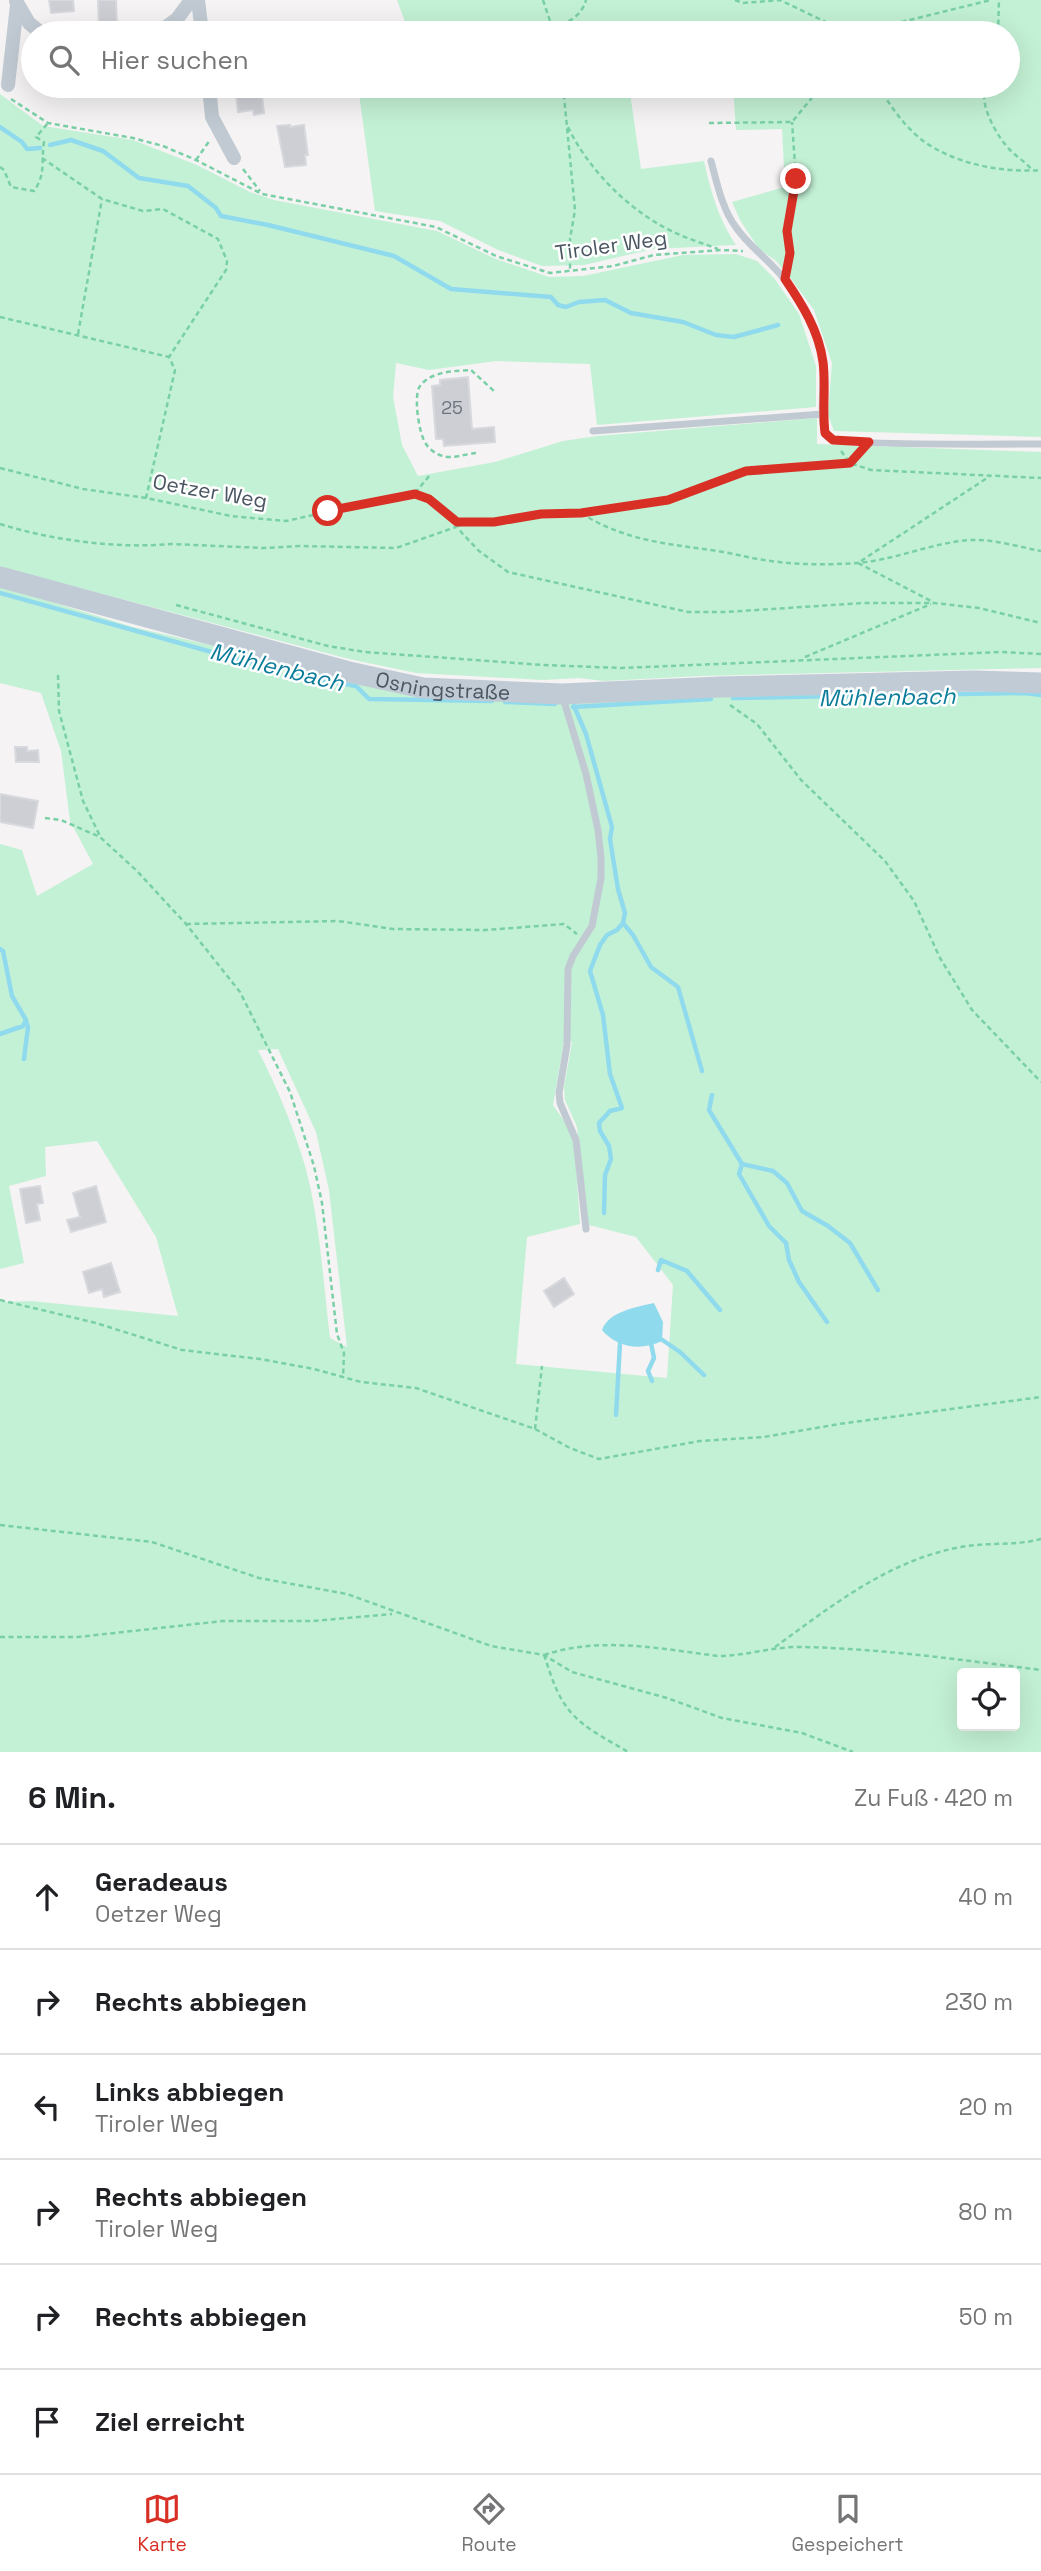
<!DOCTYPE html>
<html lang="de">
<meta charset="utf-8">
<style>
body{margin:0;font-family:"Space Grotesk",sans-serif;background:#f2f2f2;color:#202124}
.controls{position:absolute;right:21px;bottom:21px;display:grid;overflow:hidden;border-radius:7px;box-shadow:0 7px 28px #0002}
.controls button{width:63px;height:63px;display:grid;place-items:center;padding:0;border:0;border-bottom:2px solid #e0e0e0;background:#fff;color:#202124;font:35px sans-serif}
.stop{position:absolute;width:21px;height:21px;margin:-16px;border:5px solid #d93025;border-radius:50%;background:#fff}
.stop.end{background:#d93025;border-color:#fff;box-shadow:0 2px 7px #0008}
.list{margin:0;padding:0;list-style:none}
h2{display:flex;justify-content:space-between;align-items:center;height:91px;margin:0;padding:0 28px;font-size:30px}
h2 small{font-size:23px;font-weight:400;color:#757577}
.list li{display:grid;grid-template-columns:46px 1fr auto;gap:21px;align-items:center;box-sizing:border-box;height:105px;padding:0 28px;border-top:2px solid #e0e0e0}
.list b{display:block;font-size:26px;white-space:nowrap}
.list p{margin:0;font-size:23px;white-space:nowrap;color:#757577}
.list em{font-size:23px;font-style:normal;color:#757577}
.icon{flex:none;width:38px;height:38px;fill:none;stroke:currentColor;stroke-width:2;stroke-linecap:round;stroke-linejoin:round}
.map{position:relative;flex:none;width:1041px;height:1752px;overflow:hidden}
.search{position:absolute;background:#fff;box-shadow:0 7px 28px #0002;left:21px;right:21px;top:21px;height:77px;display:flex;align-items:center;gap:18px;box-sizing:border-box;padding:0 24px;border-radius:38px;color:#757577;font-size:26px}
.sheet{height:721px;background:#fff}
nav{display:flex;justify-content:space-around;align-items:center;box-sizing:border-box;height:98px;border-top:2px solid #e0e0e0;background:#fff;font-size:19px;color:#757577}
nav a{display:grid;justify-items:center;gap:4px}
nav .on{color:#d93025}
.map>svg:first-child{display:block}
.green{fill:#c3f1d5;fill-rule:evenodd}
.water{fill:#90daee}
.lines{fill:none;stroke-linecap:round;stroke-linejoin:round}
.stream{stroke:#90daee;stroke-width:4.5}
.building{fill:#cdcfd5;stroke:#d7d9de;stroke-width:2}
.path{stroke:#7ad0a6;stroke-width:2.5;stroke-dasharray:5 3.5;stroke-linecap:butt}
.service{stroke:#c1cad2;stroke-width:7}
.minor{stroke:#c1cad2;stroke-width:14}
.secondary{stroke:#c1cbd6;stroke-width:21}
.route{stroke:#d93025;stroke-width:9}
.labels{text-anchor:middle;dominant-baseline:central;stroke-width:5;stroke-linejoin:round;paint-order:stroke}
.number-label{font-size:18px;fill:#6b747e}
.street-label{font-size:21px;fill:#4a5661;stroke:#fff}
.water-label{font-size:23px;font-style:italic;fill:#0c7c9b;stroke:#fff}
</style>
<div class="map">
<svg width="1041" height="1752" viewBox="0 0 1041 1752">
<rect width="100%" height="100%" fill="#f5f3f3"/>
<path class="green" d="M397 0H1041V437L834 431 828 415 832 363 814 310 789 276 775 260 759 249 740 220 732 202 785 187 782 129 736 130 733 86H1008V33H409Z
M358 86H629L641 169 704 161C711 192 718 218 736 245L653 249 584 265 542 266 498 250 440 221 375 211Z
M0 94 43 126 133 140 197 165 250 192 274 200 437 231 496 259 549 277 583 276 683 255 736 254 757 261 774 278 799 314 816 366V407L597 425 590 364 496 361 429 370 396 363 393 397 402 445 418 476 495 462 563 441 597 436 817 418V444L1041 452V668L701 676 604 681 579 678 542 680 416 673 349 659 0 567Z
M0 586 133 627 423 695 720 696 1041 693V1752H0V1302L31 1301 178 1316 156 1237 97 1141 45 1147 46 1176 9 1186 24 1263 0 1269V844L22 850 37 896 93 864 70 821 61 751 41 693 0 683ZM564 1041 572 1042 564 1087 565 1100 577 1127 589 1225 636 1237 673 1285 667 1378 516 1364 527 1237 580 1224 574 1140 569 1128 553 1105ZM278 1049 316 1132 329 1190 347 1347 330 1338C323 1282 320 1220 305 1166 293 1125 277 1088 258 1050ZM962 1673H1015V1726H962Z"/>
<path class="water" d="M654 1303 663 1322 662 1341C641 1351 617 1348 602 1330 609 1311 637 1307 654 1303Z"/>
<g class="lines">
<path class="stream" d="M0 127 22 142 27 149 40 148
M50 145 71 140 103 151 139 178 188 186 216 208 221 216 268 225 394 256 451 289 551 297 558 305 566 307 579 302 605 300 631 313 683 322 716 335 734 337 778 325
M0 593 258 665 274 664 311 678 356 686 369 699 492 701
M733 698 1024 693 1041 695
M505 702 555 704
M574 706 586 734 612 827 610 839 618 889 625 913 623 923 617 930 607 935 600 945 590 971 603 1015 610 1074 622 1108 610 1111 599 1123 600 1131 609 1146 611 1159 605 1175 604 1213
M573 707 711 699
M623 923 633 935 651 967 678 987 702 1071
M0 949 3 951 12 996 26 1020 23 1026 0 1034
M24 1059 28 1027 26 1021
M712 1095 709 1110 742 1164 739 1174 769 1226 786 1243 789 1260 799 1282 827 1322
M742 1164 773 1171 787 1183 802 1211 828 1226 850 1243 878 1290
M658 1270 661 1260 687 1271 720 1310
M658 1337 680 1352 704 1375
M651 1343 654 1358 648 1371 652 1381
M616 1415 620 1343 624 1341"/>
</g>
<path class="building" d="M49 0H73L74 11 51 13Z
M98 0H116L117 26 99 27Z
M261 87 264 113 254 115 253 110 238 112 236 94 247 93V89Z
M290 125V127L304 125 308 155H305L306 165 285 167 277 126Z
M468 377 472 429 494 427 495 442 444 446 443 439H436L432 386 440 385V380Z
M15 747H27V751L38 750 39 762H16Z
M0 794 38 801 33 828 0 822Z
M40 1186 43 1203 37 1204 40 1220 26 1223 20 1189Z
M96 1186 106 1222 71 1232 67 1220 80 1217 73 1193Z
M111 1263 120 1292 104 1297 102 1289 89 1293 83 1272Z
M564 1278 574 1294 554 1307 544 1291Z"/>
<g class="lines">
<path class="path" d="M543 0 554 33
M735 0 743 3 780 0 832 25 851 29 853 33
M552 25C568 25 582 15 586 0
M851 29 885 26 991 0
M827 33 832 25
M998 33 999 0
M563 86 575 210 570 239V272
M878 86C890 105 903 125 922 140 954 164 1002 173 1041 170
M941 86H946
M969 86 981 93
M985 86C979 105 997 137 1011 151 1018 158 1026 162 1032 170
M11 99 48 123 133 138 163 146 196 160 262 194 436 227 496 256 550 273 613 266 654 255 721 250 743 251
M709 123 792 122 815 94 817 86
M568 127C589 171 632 214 678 234 691 240 705 244 718 249
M42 158 102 199 143 211 163 209 218 239 227 261 226 270 169 357 175 370 146 498
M196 160 210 140
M0 167 4 170 11 187 34 191C46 174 41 162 44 142L36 137 48 123
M243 169 260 191
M787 268 790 253 787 231 796 179 792 122
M0 317 169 357
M78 334 102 199
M841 451 850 463 871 470 1041 478
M476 453C466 454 452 459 443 456 437 455 429 449 426 444 419 435 413 395 420 386 431 371 455 371 471 370L495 392
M0 468 83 489 146 498 231 516 286 521 415 493
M415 493 429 499 457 522H494L541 514 581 513 669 500 746 471 850 463 860 452
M415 493 430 475
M581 513C625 541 668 544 718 551 736 554 753 559 771 561 799 565 829 565 857 563 896 560 933 542 972 540 994 539 1019 547 1041 551
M0 524C51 540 117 549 171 544L264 548 299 546 396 548 456 527 457 522 461 532 479 551 508 572 688 612H726L863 603H934L979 608 1041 623
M861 561 990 476
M858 563 933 602
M176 605 328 646 365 652 543 665 622 668 1001 652 1041 654
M805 657 931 604
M58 675 59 711 83 801 100 836
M730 705 757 724 801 780 885 861 914 901 940 958 972 1010 1041 1082
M45 818 61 820 100 837 137 871 186 924 240 992 290 1092 314 1166 322 1203 337 1334 344 1353 343 1378
M186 924 338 921 393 929 486 930 564 924 577 934
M0 1300 96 1323 182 1350 260 1359 314 1369 361 1382 416 1388 535 1429 570 1448 599 1459 700 1441 764 1437 839 1424 1041 1397
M535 1429 542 1366
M0 1525 152 1542 259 1578 347 1594 491 1646 544 1655 572 1672 667 1698 722 1718 802 1733 853 1752
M0 1637H78L223 1621H313L392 1614
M775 1647C833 1605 889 1560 961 1547 988 1542 1015 1546 1041 1539
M544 1655C600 1636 662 1649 718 1656 745 1656 771 1647 798 1647 878 1648 962 1660 1041 1670
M544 1655C550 1672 555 1691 566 1706 580 1727 607 1739 628 1752"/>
<path class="service" d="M711 161C717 183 722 208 735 226 749 247 770 260 785 280 797 294 805 309 812 326 817 337 821 349 823 361 826 377 816 429 829 438 840 446 1015 444 1041 444
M593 431 823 414
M563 698 586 774 598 830 601 858V878L592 926 573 956 568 969 567 1045 559 1093 560 1103 576 1140 586 1229"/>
<path class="minor" d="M198 0 202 33
M16 1 29 23 41 33
M158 33 177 19 191 0
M8 85 17 5
M209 86 212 117 234 158"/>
<path class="secondary" id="s1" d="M0 577 349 672 423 688 562 694 720 687 973 681 1041 683"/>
</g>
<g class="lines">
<path class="route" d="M328 511 415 494 429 499 457 522H494L541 514 581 513 668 500 746 471 850 463 869 442 833 440 825 433C822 410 826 385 823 362 819 331 802 304 785 279L790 253 787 231 796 179"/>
</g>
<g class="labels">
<g class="number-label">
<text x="452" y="407">25</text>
</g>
<g class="street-label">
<text transform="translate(611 245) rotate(-8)">Tiroler Weg</text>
<text transform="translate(210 491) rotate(10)">Oetzer Weg</text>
<text stroke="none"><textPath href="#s1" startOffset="457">Osningstraße</textPath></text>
</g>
<g class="water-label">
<text transform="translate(277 667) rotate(14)">Mühlenbach</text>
<text transform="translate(887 697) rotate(-1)">Mühlenbach</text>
</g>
</g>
</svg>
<div class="controls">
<button><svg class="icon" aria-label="locate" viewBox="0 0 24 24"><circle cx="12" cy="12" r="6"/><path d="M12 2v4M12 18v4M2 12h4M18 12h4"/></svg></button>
</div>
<div class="stop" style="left:328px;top:511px"></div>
<div class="stop end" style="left:796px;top:179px"></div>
<div class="search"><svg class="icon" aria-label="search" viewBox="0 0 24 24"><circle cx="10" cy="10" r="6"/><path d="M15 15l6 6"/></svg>Hier suchen</div>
</div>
<section class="sheet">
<h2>6 Min.<small>Zu Fuß · 420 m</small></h2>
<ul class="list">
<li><svg class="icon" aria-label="ahead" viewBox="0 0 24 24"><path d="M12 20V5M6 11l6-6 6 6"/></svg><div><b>Geradeaus</b><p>Oetzer Weg</p></div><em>40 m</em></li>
<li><svg class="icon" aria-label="right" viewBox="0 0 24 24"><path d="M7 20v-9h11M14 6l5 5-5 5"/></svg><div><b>Rechts abbiegen</b></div><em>230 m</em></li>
<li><svg class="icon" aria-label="left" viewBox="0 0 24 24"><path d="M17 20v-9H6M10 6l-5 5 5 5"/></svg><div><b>Links abbiegen</b><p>Tiroler Weg</p></div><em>20 m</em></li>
<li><svg class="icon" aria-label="right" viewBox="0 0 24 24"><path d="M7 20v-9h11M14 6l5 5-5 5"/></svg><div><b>Rechts abbiegen</b><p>Tiroler Weg</p></div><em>80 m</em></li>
<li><svg class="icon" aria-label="right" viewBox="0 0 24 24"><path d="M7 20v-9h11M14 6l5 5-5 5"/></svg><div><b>Rechts abbiegen</b></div><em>50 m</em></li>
<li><svg class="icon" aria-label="arrive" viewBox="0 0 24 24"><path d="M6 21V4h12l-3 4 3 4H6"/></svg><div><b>Ziel erreicht</b></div></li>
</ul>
</section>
<nav>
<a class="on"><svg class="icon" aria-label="map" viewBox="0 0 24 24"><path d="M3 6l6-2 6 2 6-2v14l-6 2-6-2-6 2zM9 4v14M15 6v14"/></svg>Karte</a>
<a><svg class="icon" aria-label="directions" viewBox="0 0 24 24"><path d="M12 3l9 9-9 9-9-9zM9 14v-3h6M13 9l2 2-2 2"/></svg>Route</a>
<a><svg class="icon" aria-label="saved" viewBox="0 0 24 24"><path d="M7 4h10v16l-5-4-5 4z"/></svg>Gespeichert</a>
</nav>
